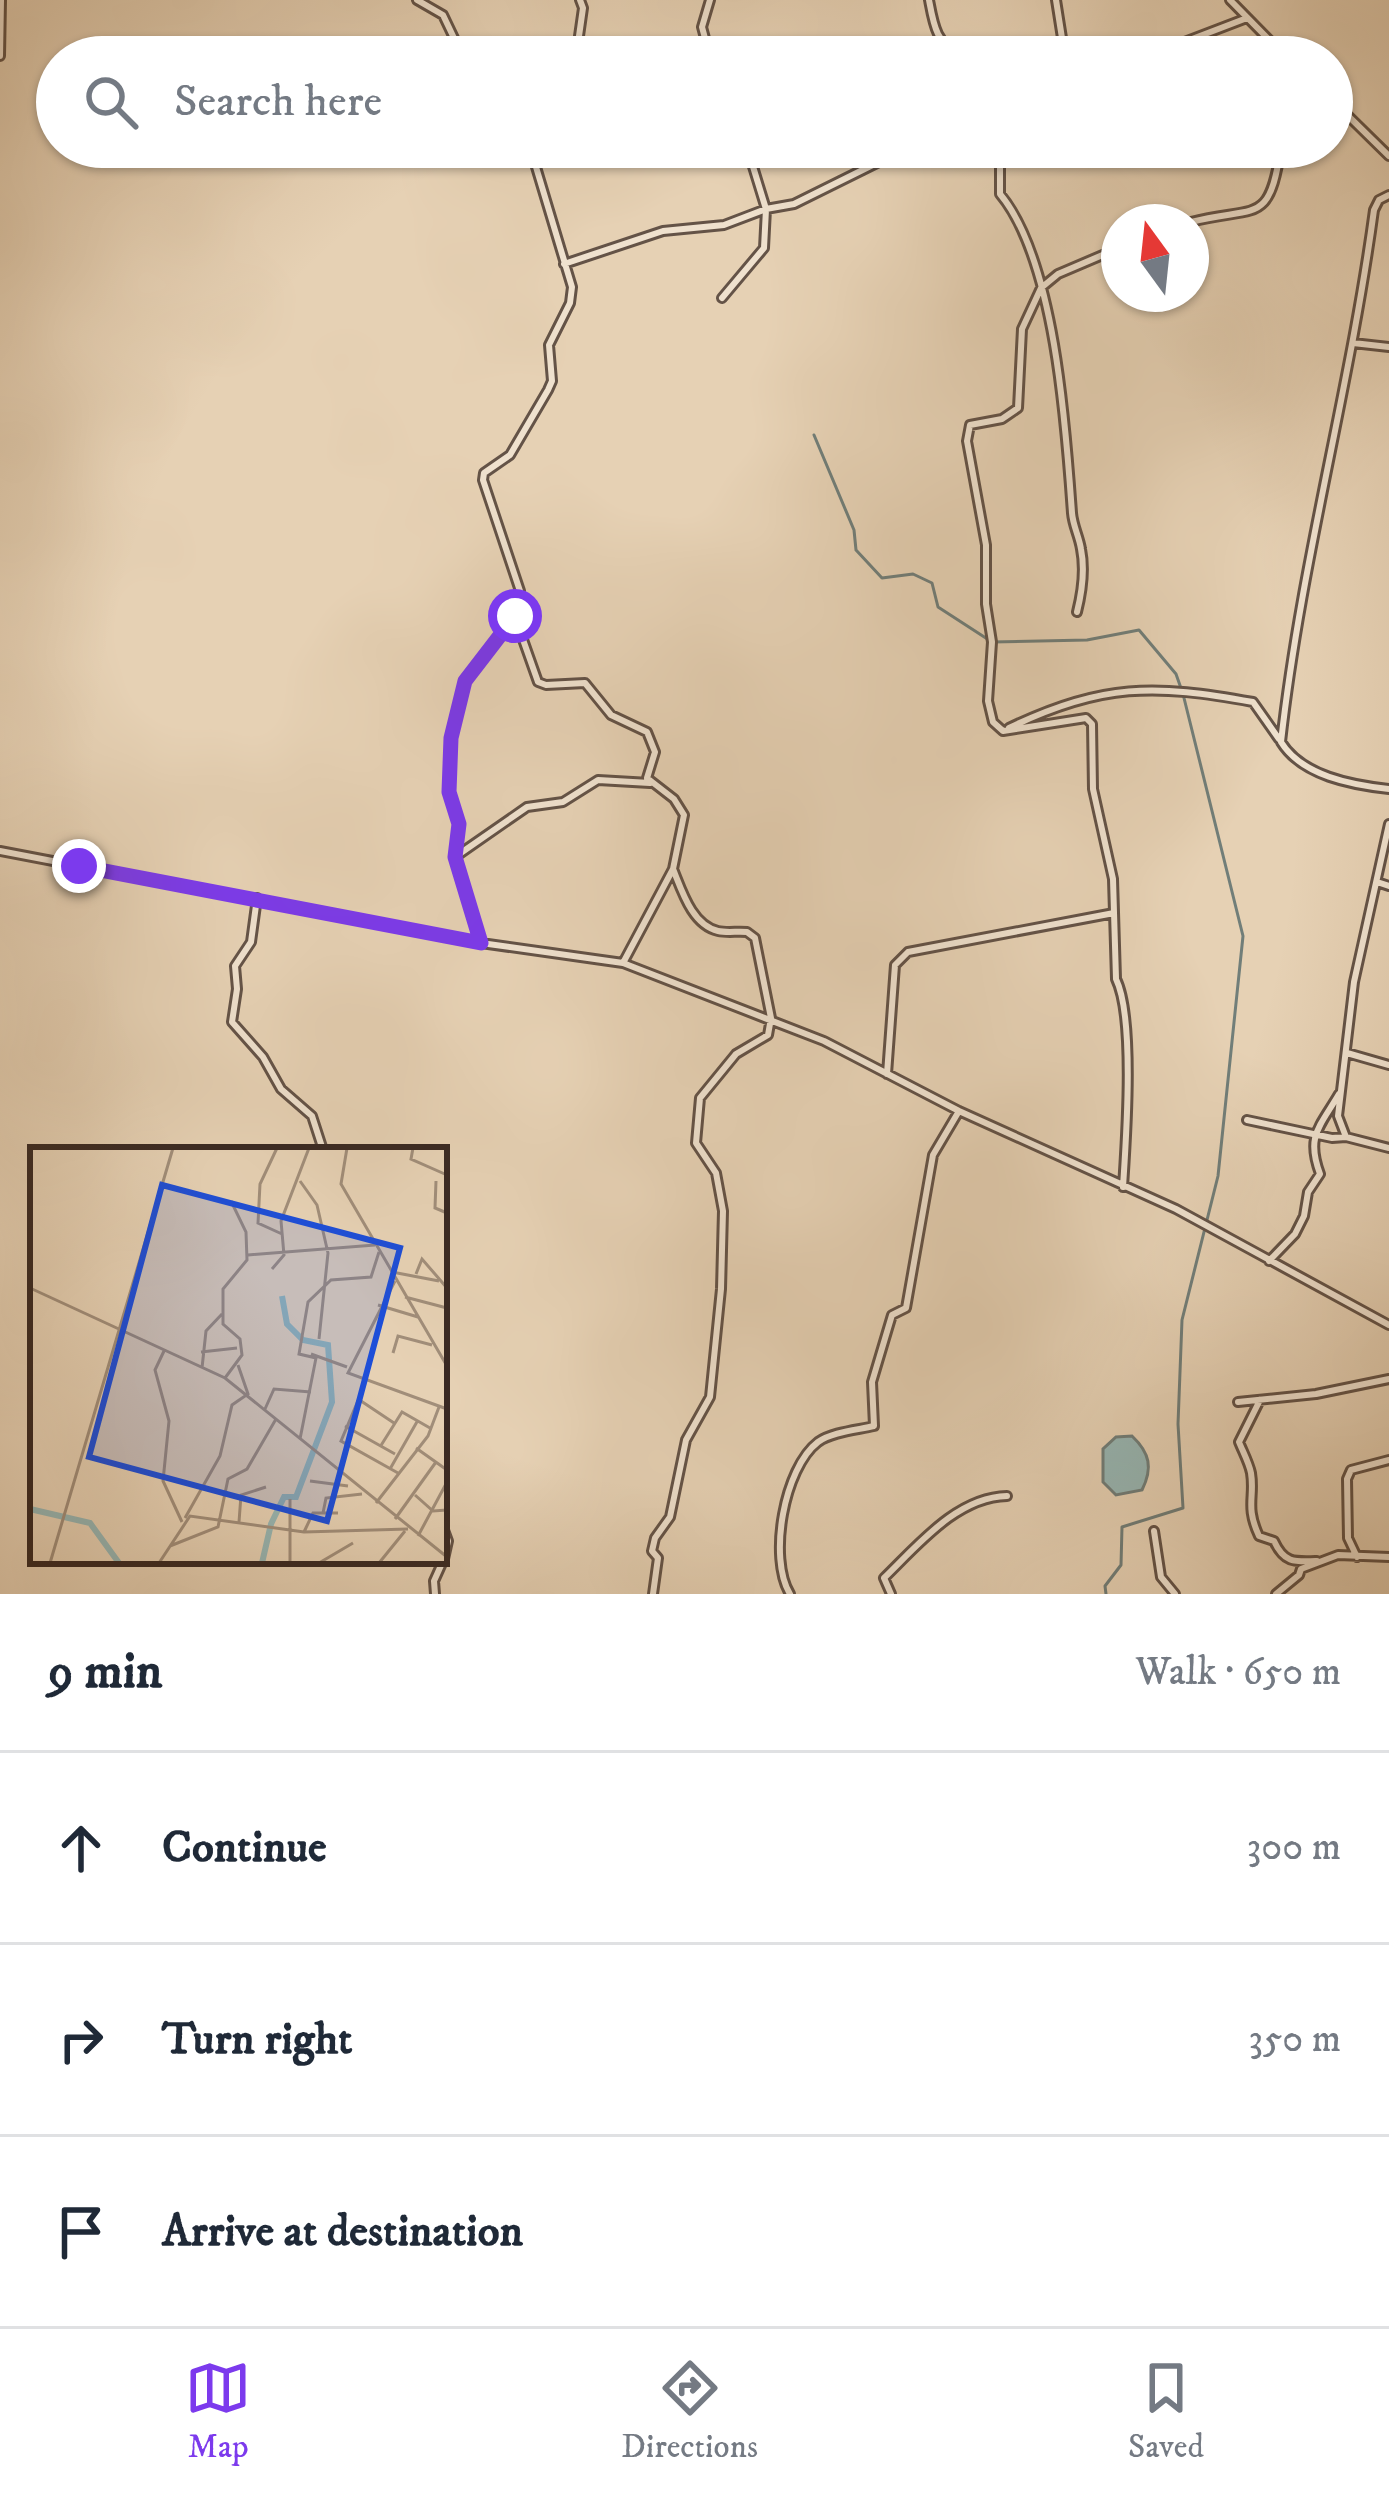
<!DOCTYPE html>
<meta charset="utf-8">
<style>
body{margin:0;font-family:"IM FELL DW Pica",serif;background:#f2f2f3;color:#1f2937}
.compass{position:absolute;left:1101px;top:204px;width:108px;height:108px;border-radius:50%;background:#fff;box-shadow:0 3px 9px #0004;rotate:345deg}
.stop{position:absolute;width:36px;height:36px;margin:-27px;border:9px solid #7c3aed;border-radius:50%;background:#fff}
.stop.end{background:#7c3aed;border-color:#fff;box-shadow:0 3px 12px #0008}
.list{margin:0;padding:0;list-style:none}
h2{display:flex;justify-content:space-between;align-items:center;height:156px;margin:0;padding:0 48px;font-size:51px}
h2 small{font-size:39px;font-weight:400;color:#747a83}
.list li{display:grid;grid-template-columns:78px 1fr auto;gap:36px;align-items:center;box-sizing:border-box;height:192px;padding:0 48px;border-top:3px solid #e0e1e3}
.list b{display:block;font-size:45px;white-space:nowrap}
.list em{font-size:39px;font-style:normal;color:#747a83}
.icon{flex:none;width:66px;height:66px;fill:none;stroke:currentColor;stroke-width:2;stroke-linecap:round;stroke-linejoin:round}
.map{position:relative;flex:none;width:1389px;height:1594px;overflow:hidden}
.search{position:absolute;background:#fff;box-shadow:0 3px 9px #0004;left:36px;right:36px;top:36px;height:132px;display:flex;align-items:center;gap:30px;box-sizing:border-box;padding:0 42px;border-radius:66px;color:#747a83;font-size:45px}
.sheet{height:732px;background:#fff}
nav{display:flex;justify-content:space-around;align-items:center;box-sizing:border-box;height:168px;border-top:3px solid #e0e1e3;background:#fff;font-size:33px;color:#747a83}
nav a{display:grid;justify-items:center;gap:6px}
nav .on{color:#7c3aed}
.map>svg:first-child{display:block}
.water{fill:#97b6b3;stroke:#717e79;stroke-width:3}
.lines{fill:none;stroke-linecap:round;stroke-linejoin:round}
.stream{stroke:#717e79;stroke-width:3}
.street-casing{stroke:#645347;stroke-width:12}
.street{stroke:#efe1ce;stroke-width:6}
.route{stroke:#7c3aed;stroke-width:15}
.inset-river{fill:none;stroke:#97b6b3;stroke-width:6}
.inset-road{fill:none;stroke:#a18e7a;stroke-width:3}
.view{fill:#1d4ed8;fill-opacity:0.15;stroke:#1d4ed8;stroke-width:6}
.inset-edge{fill:none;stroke:#392923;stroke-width:6}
</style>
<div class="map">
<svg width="1389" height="1594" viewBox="0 0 1389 1594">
<rect width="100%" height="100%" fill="#e6d1b4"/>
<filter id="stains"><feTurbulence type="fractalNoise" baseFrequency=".00167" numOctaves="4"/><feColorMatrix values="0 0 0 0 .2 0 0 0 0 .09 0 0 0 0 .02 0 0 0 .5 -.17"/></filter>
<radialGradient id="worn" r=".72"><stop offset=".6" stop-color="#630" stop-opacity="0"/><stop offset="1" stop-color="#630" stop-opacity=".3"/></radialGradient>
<path class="water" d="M1132 1436C1150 1453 1153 1468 1142 1490L1116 1495 1103 1482V1449L1116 1437Z"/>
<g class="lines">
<path class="stream" d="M814 435 854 530 856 550 882 578 913 574 932 583 938 607 992 642 1087 640 1139 630 1176 674 1183 694 1243 936 1218 1176 1182 1320 1178 1424 1183 1508 1122 1527 1121 1565 1105 1586 1106 1594"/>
<defs>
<path id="street" d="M417 0 443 15 463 57
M929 0C934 27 936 42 961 57
M1056 0 1065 57
M1230 0 1286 57
M0 56 1 0
M576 57 583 8 580 0
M710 57 702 27 710 0
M1145 57 1247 18
M1332 100 1389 156
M1000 147V194C1055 260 1066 428 1072 513 1073 526 1079 536 1081 549 1085 569 1082 592 1077 612
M534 152 544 160 565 147
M1389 195 1379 200 1374 210C1350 389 1301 562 1281 742 1302 776 1352 785 1389 789
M1191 222C1257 205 1269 227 1281 147
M1119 248 1058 274 1041 288 1022 329 1018 408 1002 419 970 425 967 441 986 545V604L992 642 988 701 993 722 1003 731 1086 718 1092 724 1093 789 1113 879 1116 979C1135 1018 1126 1140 1123 1187
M564 264 663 231 724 225 766 209 794 204 909 147
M722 298 764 248 766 209 747 147
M1353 343 1389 347
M515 617 538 682 546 685 585 683 611 715 647 732 655 752 647 778 674 799 684 815 673 869 623 963
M1009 728C1101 683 1155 684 1253 702L1279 739
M1389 824 1354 982 1338 1116 1346 1137 1389 1148
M0 851 481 943 623 963 824 1041 959 1111 1176 1209 1389 1325
M455 857 527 807 563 802 598 780 650 783
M1377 882 1389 886
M257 898 251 942 235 966 237 989 232 1022 263 1057 281 1089 312 1116 323 1150
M481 943 455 857 459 824 449 792 451 738 465 681 515 617 520 591 483 480 484 473 510 455 548 390 552 381 549 345 570 303 572 287 530 147
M1347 1053 1389 1065
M887 1074 895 965 908 952 1114 913
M1247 1120 1332 1138 1346 1137
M1269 1261 1295 1234 1304 1216 1308 1192 1320 1174C1306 1136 1319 1128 1339 1094
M1260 1400 1239 1442C1243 1452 1249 1463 1251 1473 1255 1497 1245 1506 1259 1536L1274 1541C1284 1563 1294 1562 1317 1561
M1238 1402 1316 1394 1389 1379
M444 1530 448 1541 444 1559
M1154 1531 1161 1577 1175 1594
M1357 1557 1348 1538 1347 1479 1351 1470 1389 1460
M435 1594 434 1581 443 1561
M653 1594 658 1558 652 1551 655 1538 670 1517 686 1440 710 1397 721 1289 723 1211 716 1173 696 1143 700 1098 736 1054 768 1035 771 1018 755 938 747 932C738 931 727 933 718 931 692 925 682 891 673 869
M790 1594C768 1558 784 1468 818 1442 832 1432 857 1430 874 1426L872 1382 892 1315 906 1308 933 1155 959 1111
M891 1594 884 1578C918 1545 957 1497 1007 1496
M1276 1594 1299 1575 1301 1569 1338 1555 1389 1557"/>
</defs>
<use href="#street" class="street-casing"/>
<use href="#street" class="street"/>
</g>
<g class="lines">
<path class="route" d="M79 866 481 943 455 857 459 824 449 792 451 738 465 681 515 616"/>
</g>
<g transform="translate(30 1147)">
<rect width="417" height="417" fill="#e6d1b4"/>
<path class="inset-river" d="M0 362 60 376 89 416M232 416 241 377 254 350H266L302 255 298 198 273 193 257 177 252 149"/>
<path class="inset-road" d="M247 1 230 37 228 76 252 87M317 1 311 37 417 219M383 1 381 12 417 28M270 34 287 58 298 106 289 192M406 34 405 61 417 66M218 108 345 98M242 122 254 108 251 74 279 1M362 125 409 134M386 127 392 112 417 141M365 134 318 226 417 262M0 141 195 231 417 410M375 150 417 161M348 158 388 170M134 204 125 223 139 274 133 334 152 375M171 205 207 201M363 206 368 189 402 198M281 207 317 220M172 221 176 184 192 167M195 231 212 208 210 192 193 177V142L217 113 216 85 201 54M335 237 311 294 368 326M328 252 364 276M235 262 244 242 281 245M315 279 365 307M270 292 286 211 269 207 278 155 301 133 341 130 349 105M350 300 372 265 400 281M386 301 417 323M360 322 388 273M280 334 318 339M385 348 403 364 417 363M260 352V416M346 356 398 289 409 260M293 366 296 351 332 347M155 371 190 309 202 258 218 247 208 218M365 372 406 315M209 375 211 348 236 340M274 385 283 366H308M388 389 417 335M140 399 188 380 198 332 217 322 246 272M20 416 143 1M129 416 160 369 274 385 378 382M289 416 323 396M349 416 375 384"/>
<path class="view" d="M132 38 370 101 297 374 59 310Z"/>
<rect width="417" height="417" class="inset-edge"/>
</g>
<rect width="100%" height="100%" filter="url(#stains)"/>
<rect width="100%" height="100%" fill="url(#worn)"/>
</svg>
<svg class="compass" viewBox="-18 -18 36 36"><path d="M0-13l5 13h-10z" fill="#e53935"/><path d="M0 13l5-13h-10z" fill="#747a83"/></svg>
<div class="stop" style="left:515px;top:616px"></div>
<div class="stop end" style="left:79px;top:866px"></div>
<div class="search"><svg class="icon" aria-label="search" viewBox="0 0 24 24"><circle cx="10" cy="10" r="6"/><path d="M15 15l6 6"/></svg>Search here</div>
</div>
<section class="sheet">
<h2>9 min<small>Walk · 650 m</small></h2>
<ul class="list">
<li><svg class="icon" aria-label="ahead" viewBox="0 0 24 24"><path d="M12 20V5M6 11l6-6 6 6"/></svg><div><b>Continue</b></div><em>300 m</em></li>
<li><svg class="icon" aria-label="right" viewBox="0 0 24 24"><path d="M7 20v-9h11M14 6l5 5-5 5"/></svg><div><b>Turn right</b></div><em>350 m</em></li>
<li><svg class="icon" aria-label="arrive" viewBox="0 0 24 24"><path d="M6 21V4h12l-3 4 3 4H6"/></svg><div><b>Arrive at destination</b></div></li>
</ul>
</section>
<nav>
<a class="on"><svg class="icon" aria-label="map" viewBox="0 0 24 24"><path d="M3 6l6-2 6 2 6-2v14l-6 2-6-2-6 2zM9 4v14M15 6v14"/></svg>Map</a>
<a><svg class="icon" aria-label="directions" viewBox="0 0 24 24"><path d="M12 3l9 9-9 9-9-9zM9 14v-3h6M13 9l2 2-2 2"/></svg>Directions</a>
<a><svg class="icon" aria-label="saved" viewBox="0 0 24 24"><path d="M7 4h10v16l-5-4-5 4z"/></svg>Saved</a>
</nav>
